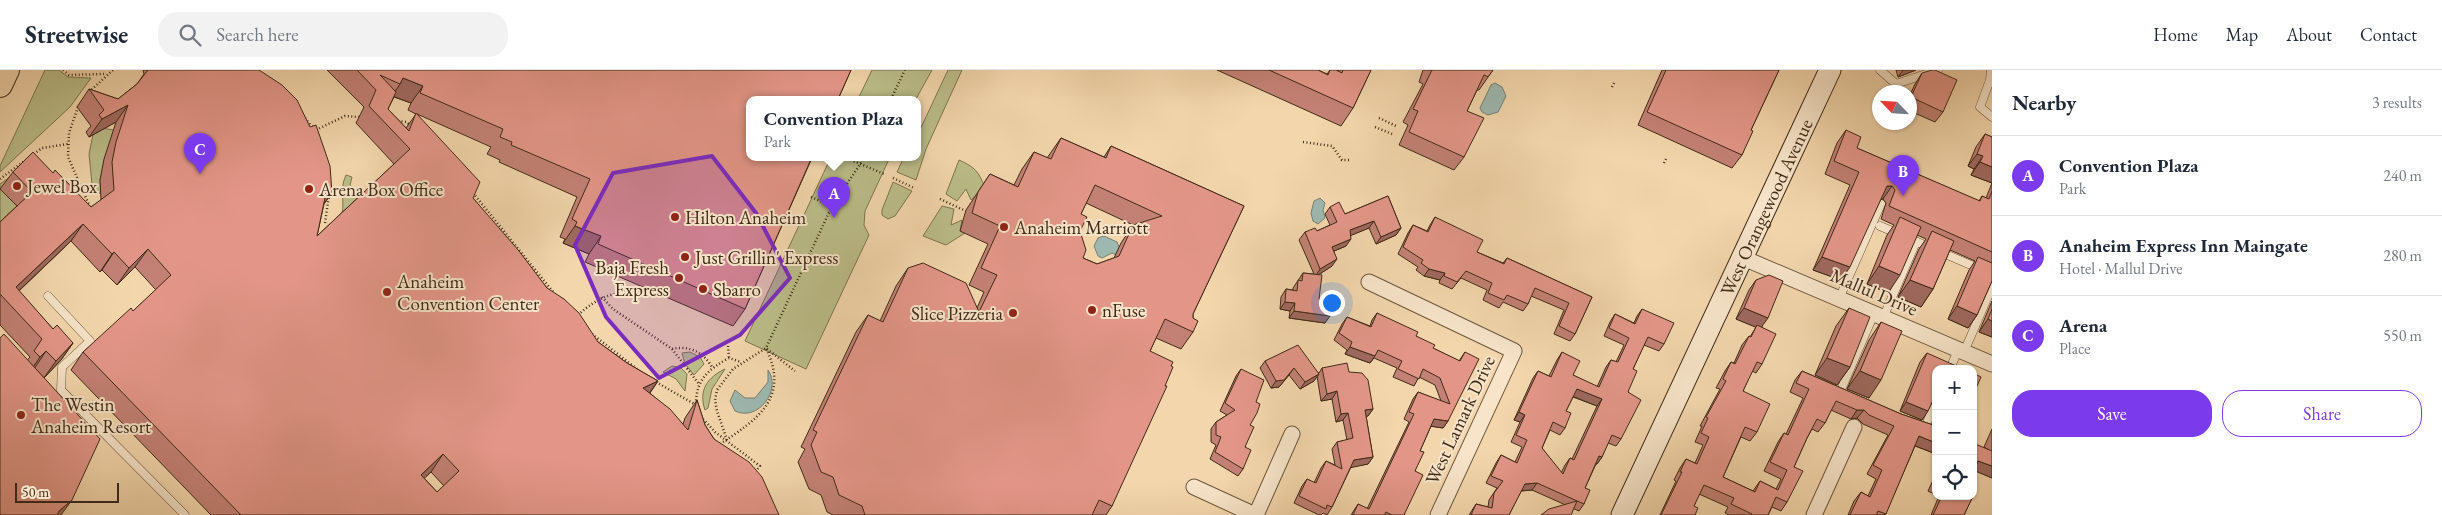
<!DOCTYPE html>
<meta charset="utf-8">
<style>
body{margin:0;font-family:"EB Garamond",serif;background:#f2f2f3;color:#1f2937}
.controls{position:absolute;right:15px;bottom:15px;display:grid;overflow:hidden;border-radius:10px;box-shadow:0 1px 4px #0004}
.controls button{width:45px;height:45px;display:grid;place-items:center;padding:0;border:0;border-bottom:1px solid #e0e1e3;background:#fff;color:#1f2937;font:25px sans-serif}
.compass{position:absolute;left:1872px;top:15px;width:45px;height:45px;border-radius:50%;background:#fff;box-shadow:0 1px 4px #0004;rotate:295deg}
.scale{position:absolute;left:15px;bottom:12px;width:104px;box-sizing:border-box;padding-left:5px;border:2px solid #3f2b17;border-top:0;font-size:14px;line-height:18px;white-space:nowrap;color:#3f2b17;-webkit-text-stroke:4px #f7e4c9;paint-order:stroke}
.you{position:absolute;left:1331px;top:232px;width:18px;height:18px;margin:-12px;border:4px solid #fff;border-radius:50%;background:#1a73e8;box-shadow:0 0 0 8px #1a73e833}
.badge{display:grid;place-items:center;width:32px;height:32px;border-radius:50%;background:#7c3aed;color:#fff;font-size:16px;font-weight:700}
.pin{position:absolute;translate:-50% -41px;filter:drop-shadow(0 1px 2px #0008)}
.pin::after{content:'';position:absolute;top:26px;width:18px;height:15px;background:inherit;clip-path:polygon(0 0,100% 0,50% 100%)}
.popup{position:absolute;left:746px;top:26px;width:175px;height:65px;box-sizing:border-box;display:grid;place-content:center;border-radius:10px;background:#fff;filter:drop-shadow(0 1px 4px #0005);font-size:16px;white-space:nowrap;color:#747a83}
.popup b{font-size:19px;color:#1f2937}
.popup::after{content:'';position:absolute;left:50%;top:100%;margin-left:-10px;border:10px solid transparent;border-top-color:#fff}
.list{margin:0;padding:0;list-style:none}
h2{display:flex;justify-content:space-between;align-items:center;height:65px;margin:0;padding:0 20px;font-size:21px}
h2 small{font-size:16px;font-weight:400;color:#747a83}
.list li{display:grid;grid-template-columns:32px 1fr auto;gap:15px;align-items:center;box-sizing:border-box;height:80px;padding:0 20px;border-top:1px solid #e0e1e3}
.list b{display:block;font-size:19px;white-space:nowrap}
.list p{margin:0;font-size:16px;white-space:nowrap;color:#747a83}
.list em{font-size:16px;font-style:normal;color:#747a83}
.actions{display:flex;gap:10px;padding:15px 20px}
.actions a{flex:1;padding:11px 0;border:1px solid #7c3aed;border-radius:20px;text-align:center;font-size:18px;color:#7c3aed}
.actions .main{background:#7c3aed;color:#fff}
.icon{flex:none;width:28px;height:28px;fill:none;stroke:currentColor;stroke-width:2;stroke-linecap:round;stroke-linejoin:round}
.map{position:relative;flex:none;width:1992px;height:445px;overflow:hidden}
header{display:flex;align-items:center;gap:30px;box-sizing:border-box;height:70px;padding:0 25px;background:#fff;border-bottom:1px solid #e0e1e3}
header strong{font-size:24px}
nav{display:flex;gap:28px;margin-inline-start:auto;font-size:18px}
.search{width:350px;height:45px;background:#f2f2f3;display:flex;align-items:center;gap:12px;box-sizing:border-box;padding:0 18px;border-radius:20px;color:#747a83;font-size:19px}
main{display:flex}
aside{flex:1;background:#fff}
.map>svg:first-child{display:block}
.green{fill:#bbbd89;stroke:#7d7450}
.water{fill:#9db8b0;stroke:#778073}
.lines{fill:none;stroke-linecap:round;stroke-linejoin:round}
.lane-casing{stroke:#6c563c;stroke-width:9}
.street-casing{stroke:#6c563c;stroke-width:17}
.secondary-casing{stroke:#3f2b17;stroke-width:23}
.primary-casing{stroke:#3f2b17;stroke-width:26}
.path{stroke:#3f2b17;stroke-width:2.5;stroke-dasharray:1 2.5;stroke-linecap:butt}
.lane{stroke:#f7e4c9;stroke-width:8}
.street{stroke:#f7e4c9;stroke-width:15}
.secondary{stroke:#f7e4c9;stroke-width:21}
.primary{stroke:#f3d6ac;stroke-width:24}
.wall{fill:#c38175;stroke:#3f2b17;fill-rule:evenodd}
.shaded-wall{fill:#9f695f;stroke:#3f2b17}
.building{fill:#e39688;stroke:#3f2b17;fill-rule:evenodd}
.marked{fill:#7b2cbf;fill-opacity:0.2;stroke:#7b2cbf;stroke-width:4;stroke-linejoin:round}
.poi-dot{fill:#8f2418;stroke:#f7e4c9;stroke-width:2}
.labels{text-anchor:middle;dominant-baseline:central;stroke-width:4;stroke-linejoin:round;paint-order:stroke}
.poi-label{font-size:19px;fill:#3f2b17;stroke:#f7e4c9;text-anchor:start}
.street-label{font-size:19px;fill:#3f2b17;stroke:#f7e4c9}
</style>
<header>
<strong>Streetwise</strong>
<div class="search"><svg class="icon" aria-label="search" viewBox="0 0 24 24"><circle cx="10" cy="10" r="6"/><path d="M15 15l6 6"/></svg>Search here</div>
<nav><a>Home</a><a>Map</a><a>About</a><a>Contact</a></nav>
</header>
<main>
<div class="map">
<svg width="1992" height="445" viewBox="0 0 1992 445">
<rect width="100%" height="100%" fill="#f3d6ac"/>
<filter id="stains"><feTurbulence type="fractalNoise" baseFrequency=".004" numOctaves="4"/><feColorMatrix values="0 0 0 0 .2 0 0 0 0 .09 0 0 0 0 .02 0 0 0 .5 -.17"/></filter>
<radialGradient id="worn" r=".72"><stop offset=".6" stop-color="#630" stop-opacity="0"/><stop offset="1" stop-color="#630" stop-opacity=".3"/></radialGradient>
<path class="green" d="M45 0H59L68 7 91 8 70 37 0 102V96Z
M872 0H932L916 29H858Z
M948 0H962L926 79 916 110 897 102 904 87H918V64Z
M101 58 114 60 100 110 101 123 93 124 89 84 94 60Z
M831 87H890L865 141 864 155 869 165 806 299 745 271Z
M959 90C975 97 979 102 985 118L971 130 966 119 957 131 946 124Z
M20 100C52 101 64 100 79 130L0 158V114Z
M346 105 352 107 350 115 360 132 340 151C347 133 338 122 346 105Z
M893 112 912 121 895 146 888 149 882 145V140Z
M942 136 954 139 951 155 962 150 960 161 965 163 946 175 923 166Z
M690 282 700 287 704 294 694 305 685 294 682 283Z
M672 296 681 298 687 304 685 321 676 309 663 302Z
M725 299 712 319 708 338 705 340C698 320 708 307 725 299Z"/>
<path class="water" d="M1495 13 1502 17 1506 26 1498 42 1488 45 1482 42 1480 38 1491 15Z
M1320 128 1325 133 1323 140 1325 148 1318 154 1313 151 1311 143 1314 131Z
M1104 166 1117 172 1119 177 1138 186 1124 189 1112 183 1102 188 1098 186 1094 176 1098 168Z
M768 300C782 320 758 352 735 341L730 331 735 320 745 328H755L768 312Z"/>
<g class="lines">
<defs>
<path id="lane" d="M1880 0 1896 14 1938 0
M1991 0 1990 10 1980 37 1992 47
M1880 156 1992 204
M48 226 90 271 62 297 61 320 185 445
M1839 229 1881 134
M1883 248 1916 172
M1964 282 1992 217
M1950 299 1958 280
M1840 322 1874 244
M1925 357 1936 332"/>
<path id="street" d="M1741 187 1992 294
M1369 212 1514 281 1438 445
M1194 417 1255 445
M1256 445 1292 364
M1814 445 1854 357"/>
<g id="secondary">
<path id="s1" d="M1622 445 1830 0"/>
</g>
<path id="primary" d="M0 15 7 0"/>
</defs>
<use href="#lane" class="lane-casing"/>
<use href="#street" class="street-casing"/>
<use href="#secondary" class="secondary-casing"/>
<use href="#primary" class="primary-casing"/>
<path class="path" d="M63 0 69 5 104 4
M1612 17 1615 11
M89 22 113 0
M891 29 905 0
M78 37 69 63 68 87 90 137
M305 48 314 59
M1379 48 1396 56
M398 51 407 52 411 57
M1375 57 1392 64
M316 60 345 46 359 47
M1303 72 1332 76 1342 90H1351
M844 87 884 104
M1664 93 1667 87
M893 108 914 118
M0 109 42 78 68 74
M473 123 554 223
M811 127 832 136
M940 129 968 142
M325 153 329 125
M602 227 613 239 672 279 699 314
M578 245C598 227 611 223 638 220L642 222
M592 264 637 299
M728 276 729 288
M672 279C689 275 703 282 712 297
M767 279 795 301
M656 312 696 335
M696 334C696 309 709 299 729 288L741 292
M703 349 715 362 760 396 755 402
M727 370 717 341 715 330 717 320 733 299 766 278 832 136 865 87
M720 374C758 349 790 328 766 278"/>
<use href="#lane" class="lane"/>
<use href="#street" class="street"/>
<use href="#secondary" class="secondary"/>
<use href="#primary" class="primary"/>
</g>
<path class="wall" d="M143 0H259L332 123 324 134 317 166 394 94 356 53 364 37 327 0H851L745 239 733 256 585 192 589 184 563 173 565 169 560 167 577 127 499 92 500 90 487 84 491 77 417 44 473 128 547 218 598 272 627 293 658 311 650 323 683 354 685 348 697 330 705 355 714 369 779 445H211L71 300 83 282 133 241 156 220 135 197 117 215 102 200 100 202 71 171 19 221 53 259 73 273 61 290 44 308 27 290 30 287 0 255V152L17 136 0 119 13 102 53 103 91 137 101 130 100 110 104 89 116 52 89 67 86 62 91 56 77 37 89 19 118 29 137 14 144 4ZM394 27 411 33 408 40 416 44 406 58 388 39ZM431 402 444 416 437 422 424 408Z
M1217 0H1318L1327 4 1330 0H1336L1338 1 1339 0H1371L1353 38 1341 56Z
M1423 0H1493L1479 20H1477L1467 41 1464 87 1454 100 1399 75 1408 55 1403 52 1423 14 1419 12Z
M1662 0H1779L1751 60 1742 85 1732 98 1638 55Z
M1896 0H1916L1898 7Z
M1922 3 1943 42 1935 52 1910 41V25L1915 14Z
M1846 60 1857 78 1979 131 1982 126 1986 128 1992 113 1971 105 1974 99 1968 96 1976 77 1985 64 1992 67V212L1991 213 1977 245 1968 258 1948 249 1969 200 1975 191 1950 180 1933 219 1921 237 1898 227 1919 179 1926 169 1917 165 1888 223 1867 214 1887 165 1894 155 1881 149 1886 133 1883 129H1881L1841 210 1813 200 1850 115 1825 104 1837 73Z
M1061 68 1104 87 1111 76 1244 136 1193 244V262L1181 279 1156 268 1150 281 1112 436 1106 445H833L827 442 821 425 809 419 798 392 805 379 801 377 856 262 868 245 880 251 896 216 908 198 977 238 984 222 969 215 988 174 960 161 966 140 990 104 1014 115 1022 99 1034 82 1047 88ZM1086 133 1133 155 1121 173 1114 188 1097 194 1083 188 1080 161 1081 144Z
M1388 126 1401 158 1396 165 1376 174 1369 158 1351 165 1346 176 1334 181 1332 196 1318 205 1319 229 1325 253 1289 248 1290 241 1280 239 1281 227 1286 219 1293 220V218L1303 203 1314 204 1299 170 1305 162 1317 161 1330 155 1325 144 1330 137 1345 144Z
M1435 147 1477 182 1503 193 1507 188 1592 227 1575 264 1570 271 1554 264 1564 240 1531 226 1528 234 1523 241 1503 232 1499 238 1483 230 1487 220 1461 208 1452 219 1439 213 1440 210 1424 206 1416 200 1418 197 1398 184 1408 163 1413 155 1427 161 1430 155Z
M1756 210 1762 257V294L1756 303 1752 301 1743 321 1757 362 1750 371 1741 367 1723 407 1753 421 1760 411 1776 419 1781 409 1764 401 1778 372 1784 363 1786 364 1803 328 1790 322 1795 310 1802 301 1901 344 1933 355 1932 354 1936 346V384L1915 376 1885 445H1848L1854 431 1861 422 1868 426 1876 409 1867 404 1888 365 1863 354 1857 348 1851 349 1831 340 1825 353 1818 362 1812 359 1807 368 1794 397 1787 432 1781 441 1772 437 1768 445H1729L1725 443 1728 437 1699 424 1694 436 1695 445H1660L1676 411 1674 410 1680 398 1686 389 1695 393 1703 375 1695 372 1702 356H1700L1720 319 1716 318 1725 301 1731 292 1734 293 1742 275 1749 266 1750 267 1756 257 1736 249 1749 220Z
M1992 231V267L1979 262Z
M1849 238 1850 297 1837 315 1815 305 1836 256Z
M1642 239 1664 274 1659 281 1644 275 1633 299 1628 322 1621 369 1616 376 1608 373 1602 387 1597 394H1596L1585 418 1584 434 1579 441 1532 420 1521 421 1509 445H1469L1476 434 1488 437 1489 430 1497 418 1486 413 1496 393 1501 385 1515 392 1522 377 1511 372 1520 352 1514 350 1533 308 1538 301 1549 306 1557 290 1562 282 1573 305 1597 317 1606 297 1611 290 1616 292 1624 275 1604 266 1610 252 1615 244 1634 253 1637 246ZM1573 327 1597 336 1572 389 1570 388 1565 395 1561 403 1542 378 1550 360 1560 365 1565 358 1566 341Z
M1377 243 1416 266 1433 278 1459 291 1465 282 1448 351 1443 358 1431 356 1420 381 1404 445H1351L1358 434 1367 439 1409 352 1404 349 1413 329 1418 322 1441 331 1435 315 1419 307 1414 316 1393 307 1397 298 1374 288 1370 293 1345 284 1347 280 1334 270 1342 254 1347 247 1370 256 1372 250Z
M1881 252 1869 328 1847 319 1869 270Z
M1927 283 1934 329 1922 350 1900 341 1920 292Z
M1265 291 1319 303 1322 298 1349 302 1373 339 1368 346H1366L1373 387 1368 394 1351 397 1332 437 1327 445 1323 443 1321 445H1319L1294 433 1302 416 1307 409 1314 413 1321 398 1326 391 1335 395 1332 379 1337 372 1347 370 1343 350 1336 352 1332 329 1321 331 1317 306 1314 311 1300 319 1289 305 1279 317 1271 318 1260 298Z
M1241 299 1250 355 1245 377 1243 399 1238 406 1210 389 1216 375 1211 372V359L1216 352 1227 345 1220 341 1236 306Z
M1992 359V408L1974 400 1989 380 1984 377Z
M1936 404V425L1928 421Z
M1939 426H1973L1964 445H1931Z"/>
<path class="shaded-wall" d="M1903 0H1916L1898 7Z
M403 8 423 16 411 33 392 26 400 14Z
M128 35 116 52 89 67 102 49Z
M1977 84 1983 86 1974 99 1968 96Z
M1980 92 1992 97V113L1971 105Z
M1887 116H1892L1883 129H1878Z
M326 123H332L319 140Z
M1374 151 1369 158 1345 168 1350 160Z
M83 154 71 171 7 232 16 217Z
M575 156 601 166 589 184 563 173Z
M1401 158 1396 165 1376 174 1381 167Z
M1351 169 1346 176 1327 184 1332 177Z
M148 179 135 197 117 215 129 198Z
M114 182 102 200 100 202 112 184Z
M1822 187 1850 197 1841 210 1813 200Z
M1337 189 1332 196 1315 207 1320 199Z
M1879 196 1900 205 1888 223 1867 214Z
M1429 199 1445 203 1440 210 1424 206Z
M1910 210 1933 219 1921 237 1898 227Z
M1285 232 1295 233 1290 241 1280 239Z
M1957 236 1977 245 1968 258 1948 249Z
M1744 238 1768 248 1760 259 1736 249Z
M1294 241 1330 246 1325 253 1289 248Z
M1988 249 1992 251V267L1979 262Z
M73 273 61 290 43 309 56 291Z
M1350 277 1375 286 1370 293 1345 284Z
M46 281 34 299 28 304 40 287Z
M1827 288 1850 297 1837 315 1815 305Z
M1294 298 1289 305 1279 317 1271 318 1276 311Z
M1860 301 1881 310 1869 328 1847 319Z
M1319 304 1314 311 1300 319 1305 312Z
M658 311 646 328 643 318Z
M1577 319 1602 329 1597 336 1572 326Z
M1337 321 1332 329 1321 331 1327 324Z
M1906 332 1928 341 1922 350 1900 341Z
M1373 339 1368 346 1360 347 1365 340Z
M1857 340H1864L1857 348 1851 349Z
M1519 342 1525 345 1520 352 1514 350Z
M1348 343 1343 350 1336 352 1341 344Z
M1434 349 1448 351 1443 358 1429 356Z
M1919 366 1936 373V384L1913 375Z
M443 384 431 402 409 423 421 405Z
M1599 386 1602 387 1597 394 1594 393Z
M1373 387 1368 394 1349 398 1354 390Z
M1978 391 1992 396V408L1973 400Z
M1537 413 1532 420 1520 421 1525 414Z
M72 430 61 445H56L59 441Z"/>
<path class="building" d="M148 0H259L282 15 297 30 310 57 316 55 330 96 332 123H326L317 166 410 79 369 36 376 20 357 0H851L838 29H750V87H812L745 239 598 174 601 166 575 156 577 152 572 149 590 109 511 75 512 72 500 67 503 59 420 23 423 16 403 8 400 14 380 5 396 22 388 39 409 61 416 43 480 112 473 128 519 181 547 218 564 229 579 243 598 272 627 293 658 311 643 318 670 339 688 360 697 330 705 355 714 369 749 392 762 407 779 445H241L83 282 131 238 133 241 171 205 148 179 129 198 114 182 112 184 83 154 16 217 53 259 57 255 73 273 56 291 46 281 40 287 34 281 42 269 0 224V152L32 122 13 102 33 82 53 103 55 100 91 137 114 120 112 92 116 72 128 35 102 49 99 45 104 40 89 19 118 29 137 14ZM443 384 459 401 437 422 421 405Z
M1269 0H1318L1328 5 1330 0H1336L1342 3 1343 0H1371L1353 38Z
M1431 0H1493L1488 7 1484 5 1467 41 1484 48 1464 87 1409 62 1418 41 1413 39 1432 0Z
M1666 0H1779L1751 60 1753 61 1742 85 1647 42Z
M1932 0H1935L1957 10 1943 42 1911 27 1922 3Z
M1846 60 1861 67 1857 78 1980 131 1982 126 1989 129 1992 121V182L1889 136 1895 120 1892 116H1887L1850 197 1822 187 1859 102 1834 91Z
M1985 64 1992 67V97L1980 92 1983 86 1977 84Z
M1061 68 1106 88 1111 76 1244 136 1193 244V248L1198 251 1193 262 1165 249 1150 281 1173 292 1171 296 1173 297 1165 316H1167L1112 436 1099 430 1092 445H865L862 436 839 425 833 407 821 402 811 375 817 362 813 360 868 245 883 252 908 198 923 193 966 213 979 242 997 205 981 198 1000 156 972 143 978 122 990 104 1018 117 1034 82 1051 89ZM1095 115 1162 146 1133 155 1119 186 1097 194 1083 188 1086 180 1080 161 1087 147 1081 144Z
M1388 126 1401 158 1381 167 1374 151 1350 160 1351 169 1332 177 1337 189 1320 199 1305 162 1315 158 1317 161 1337 152 1330 137 1339 132 1345 144Z
M1435 147 1483 170 1477 182 1504 194 1507 188 1592 227 1575 264 1559 256 1569 233 1535 218 1528 234 1507 225 1504 230 1488 223 1492 213 1466 201 1457 212 1444 206 1445 203 1429 199 1421 193 1423 190 1403 177 1413 155 1428 162Z
M1900 147 1921 157 1900 205 1879 196Z
M1932 161 1954 171 1933 219 1910 210Z
M1978 187 1992 193V211L1977 245 1957 236Z
M1303 203 1322 205 1319 229 1332 231 1330 246 1294 241 1295 233 1285 232 1286 219 1297 221 1298 210 1302 211Z
M1769 205 1783 211 1768 248 1744 238 1756 210Z
M1849 238 1870 247 1850 297 1827 288Z
M1642 239 1674 253 1664 274 1648 267 1633 299 1637 301 1628 322 1641 330 1621 369 1612 365 1602 387 1599 386 1585 418 1590 420 1584 434 1537 413 1525 414 1509 445H1471L1476 434 1492 438 1494 423 1503 411 1491 406 1501 385 1517 393 1527 370 1516 365 1525 345 1519 342 1538 301 1551 307 1562 282 1580 291 1573 305 1599 317 1611 290 1618 292 1629 268 1609 258 1615 244 1635 254ZM1577 319 1602 329 1574 390 1570 388 1563 404 1542 378 1553 352 1565 358 1571 343 1566 341Z
M1992 239V251L1988 249Z
M1377 243 1418 262 1416 266 1435 275 1433 278 1460 291 1465 282 1479 289 1448 351 1434 349 1420 381 1424 382 1415 401 1423 405 1404 445H1392L1386 442 1384 445H1353L1358 434 1369 439 1414 344 1409 342 1418 322 1450 334 1440 308 1423 299 1419 309 1398 299 1402 291 1378 280 1375 286 1350 277 1352 272 1339 263 1347 247 1371 257Z
M1881 252 1902 261 1881 310 1860 301Z
M1757 255 1776 264 1762 294 1757 292 1743 321 1770 334 1757 362 1745 357 1723 407 1755 422 1760 411 1778 420 1787 400 1770 392 1784 363 1788 365 1809 319 1796 313 1802 301 1901 344 1936 356V373L1919 366 1886 444 1878 441 1876 445H1850L1861 422 1870 427 1882 400 1873 395 1894 356 1869 345 1864 340H1857L1836 331 1825 353 1817 349 1807 368 1794 397 1803 401 1787 432 1776 427 1768 445H1751L1752 444 1731 434 1734 428 1704 415 1694 436 1698 438 1695 445H1661L1682 402H1680L1686 389 1697 394 1709 367 1701 363 1708 348 1706 347 1726 311 1723 309 1731 292 1735 294 1749 266 1751 267Z
M4 264 100 369 72 430 59 441 57 445H0V268Z
M1298 275 1319 304 1305 312 1294 298 1284 310 1276 311 1265 291Z
M1927 283 1963 299H1936V324L1928 341 1906 332Z
M1347 293 1349 302 1362 303 1368 310 1373 339 1365 340 1373 387 1354 390 1332 437 1327 435 1326 439 1299 426 1307 409 1316 413 1326 391 1342 399 1337 372 1353 368 1348 343 1341 344 1337 321 1327 324 1322 298Z
M1241 299 1264 310 1256 332 1260 334 1257 343 1250 355 1254 357 1245 377 1251 380 1243 399 1215 382 1221 367 1216 365V352L1235 340 1225 333Z
M1973 303 1981 307 1973 325Z
M1973 373 1992 381V396L1978 391 1973 401Z
M1942 426H1973L1964 445H1933Z
M1577 431 1571 445H1541L1549 439Z"/>
<path class="marked" d="M712 86 756 143 790 208 740 265 659 308 606 247 575 175 613 103Z"/>
<g class="poi-dot">
<circle cx="17" cy="116" r="5"/>
<circle cx="309" cy="119" r="5"/>
<circle cx="675" cy="147" r="5"/>
<circle cx="1004" cy="157" r="5"/>
<circle cx="685" cy="187" r="5"/>
<circle cx="679" cy="208" r="5"/>
<circle cx="703" cy="219" r="5"/>
<circle cx="387" cy="222" r="5"/>
<circle cx="1092" cy="240" r="5"/>
<circle cx="1013" cy="243" r="5"/>
<circle cx="21" cy="345" r="5"/>
</g>
<g class="labels">
<g class="poi-label">
<text x="27" y="116">Jewel Box</text>
<text x="319" y="119">Arena Box Office</text>
<text x="685" y="147">Hilton Anaheim</text>
<text x="1014" y="157">Anaheim Marriott</text>
<text x="695" y="187">Just Grillin' Express</text>
<text x="669" y="197" text-anchor="end">Baja Fresh<tspan x="669" dy="22">Express</tspan></text>
<text x="397" y="211">Anaheim<tspan x="397" dy="22">Convention Center</tspan></text>
<text x="713" y="219">Sbarro</text>
<text x="1102" y="240">nFuse</text>
<text x="1003" y="243" text-anchor="end">Slice Pizzeria</text>
<text x="31" y="334">The Westin<tspan x="31" dy="22">Anaheim Resort</tspan></text>
</g>
<g class="street-label">
<text stroke="none"><textPath href="#s1" startOffset="340">West Orangewood Avenue</textPath></text>
<text transform="translate(1874 222) rotate(23)">Mallul Drive</text>
<text transform="translate(1460 350) rotate(-65)">West Lamark Drive</text>
</g>
</g>
<rect width="100%" height="100%" filter="url(#stains)"/>
<rect width="100%" height="100%" fill="url(#worn)"/>
</svg>
<div class="controls">
<button>+</button>
<button>−</button>
<button><svg class="icon" aria-label="locate" viewBox="0 0 24 24"><circle cx="12" cy="12" r="6"/><path d="M12 2v4M12 18v4M2 12h4M18 12h4"/></svg></button>
</div>
<svg class="compass" viewBox="-18 -18 36 36"><path d="M0-13l5 13h-10z" fill="#e53935"/><path d="M0 13l5-13h-10z" fill="#747a83"/></svg>
<div class="scale">50 m</div>
<div class="you"></div>
<div class="pin badge" style="left:834px;top:148px">A</div>
<div class="popup"><b>Convention Plaza</b>Park</div>
<div class="pin badge" style="left:1903px;top:126px">B</div>
<div class="pin badge" style="left:200px;top:104px">C</div>
</div>
<aside>
<h2>Nearby<small>3 results</small></h2>
<ul class="list">
<li><span class="badge">A</span><div><b>Convention Plaza</b><p>Park</p></div><em>240 m</em></li>
<li><span class="badge">B</span><div><b>Anaheim Express Inn Maingate</b><p>Hotel · Mallul Drive</p></div><em>280 m</em></li>
<li><span class="badge">C</span><div><b>Arena</b><p>Place</p></div><em>550 m</em></li>
</ul>
<div class="actions"><a class="main">Save</a><a>Share</a></div>
</aside>
</main>
